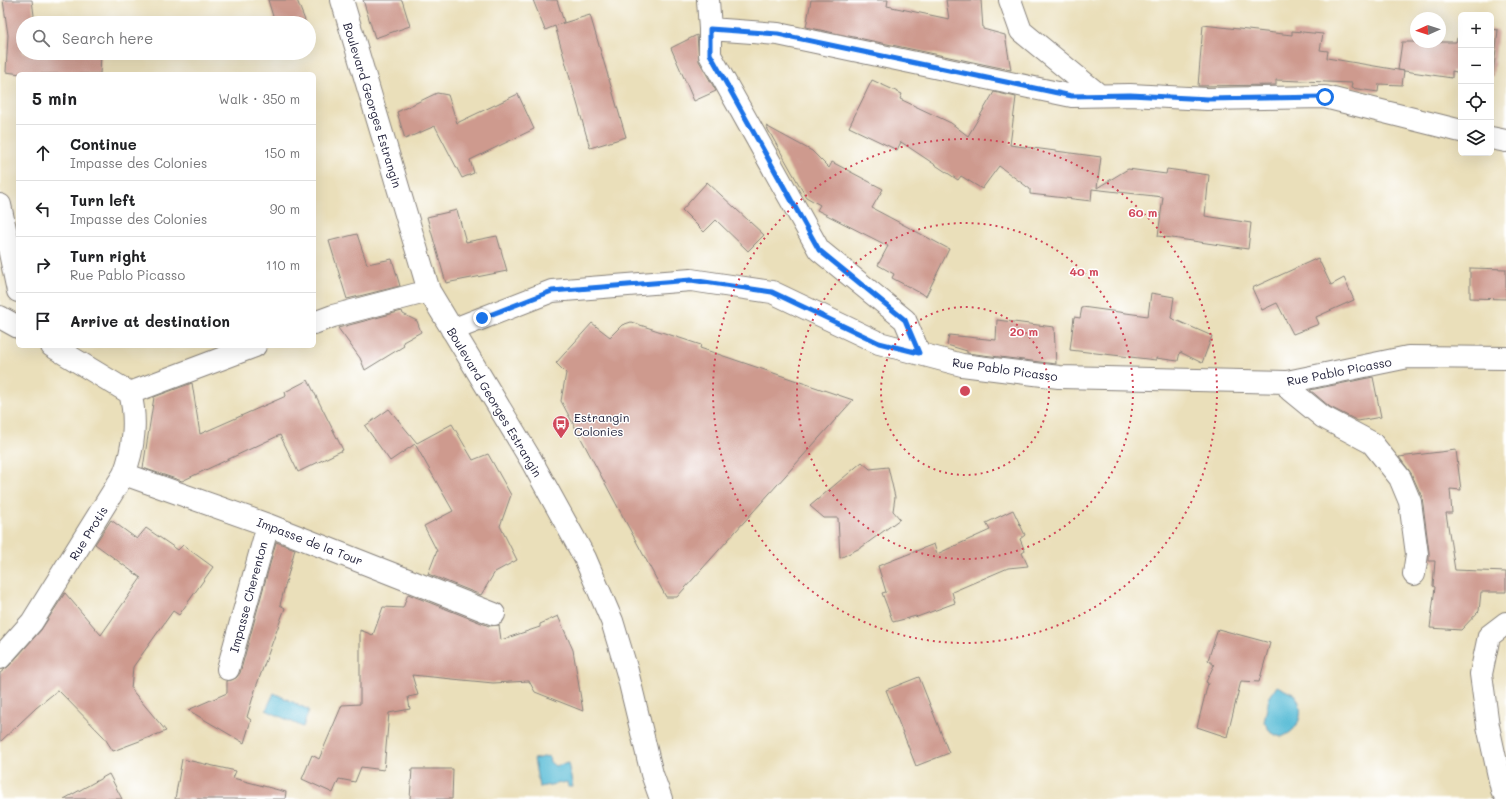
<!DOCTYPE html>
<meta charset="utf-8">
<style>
body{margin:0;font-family:Mali,sans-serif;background:#f6f6f6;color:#202124}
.controls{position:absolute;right:12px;top:12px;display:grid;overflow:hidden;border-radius:6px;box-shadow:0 4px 16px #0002}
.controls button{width:36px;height:36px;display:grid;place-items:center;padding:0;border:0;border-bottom:1px solid #e0e0e0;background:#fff;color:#202124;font:20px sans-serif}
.compass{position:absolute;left:1410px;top:12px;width:36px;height:36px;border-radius:50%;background:#fff;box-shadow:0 4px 16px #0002;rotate:267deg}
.stop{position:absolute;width:12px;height:12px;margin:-9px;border:3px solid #1a73e8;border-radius:50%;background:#fff}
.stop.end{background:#1a73e8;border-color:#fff;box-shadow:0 1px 4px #0008}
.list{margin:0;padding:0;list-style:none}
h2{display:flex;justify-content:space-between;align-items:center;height:52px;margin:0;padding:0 16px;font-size:17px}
h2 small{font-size:13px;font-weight:400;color:#757577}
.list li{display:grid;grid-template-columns:26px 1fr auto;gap:12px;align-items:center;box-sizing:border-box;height:56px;padding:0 16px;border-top:1px solid #e0e0e0}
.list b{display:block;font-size:15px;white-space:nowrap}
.list p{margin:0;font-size:13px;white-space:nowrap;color:#757577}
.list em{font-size:13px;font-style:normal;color:#757577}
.icon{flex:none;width:22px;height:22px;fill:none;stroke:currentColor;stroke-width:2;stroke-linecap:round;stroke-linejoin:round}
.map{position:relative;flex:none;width:1506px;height:799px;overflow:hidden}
.search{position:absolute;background:#fff;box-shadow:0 4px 16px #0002;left:16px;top:16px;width:300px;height:44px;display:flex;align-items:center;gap:10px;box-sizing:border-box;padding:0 14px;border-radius:22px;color:#757577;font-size:15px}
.panel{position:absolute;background:#fff;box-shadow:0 4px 16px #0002;left:16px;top:72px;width:300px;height:276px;border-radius:6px}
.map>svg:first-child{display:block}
.water{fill:#58bcd6;stroke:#3d6f88}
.building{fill:#ce9a8e}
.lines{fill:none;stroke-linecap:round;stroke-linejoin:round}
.minor-casing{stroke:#86807a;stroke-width:24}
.minor{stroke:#fff;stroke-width:22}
.route{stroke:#1a73e8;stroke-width:5}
.ring{fill:none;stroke:#d1495b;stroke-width:2;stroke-dasharray:2 4}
.labels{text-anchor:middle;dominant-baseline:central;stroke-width:3;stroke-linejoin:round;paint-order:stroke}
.street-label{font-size:12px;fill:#22223b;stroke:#fff}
.poi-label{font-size:12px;fill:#22223b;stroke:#fff;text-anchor:start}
.centre{fill:#d1495b;stroke:#fff;stroke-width:2}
.ring-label{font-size:12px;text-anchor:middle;font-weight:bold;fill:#d1495b;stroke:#fff;stroke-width:3;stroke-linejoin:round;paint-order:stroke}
</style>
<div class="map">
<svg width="1506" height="799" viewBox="0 0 1506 799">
<rect width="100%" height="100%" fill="#fff"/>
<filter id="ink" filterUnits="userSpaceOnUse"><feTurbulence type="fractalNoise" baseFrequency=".025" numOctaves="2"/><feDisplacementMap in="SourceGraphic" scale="8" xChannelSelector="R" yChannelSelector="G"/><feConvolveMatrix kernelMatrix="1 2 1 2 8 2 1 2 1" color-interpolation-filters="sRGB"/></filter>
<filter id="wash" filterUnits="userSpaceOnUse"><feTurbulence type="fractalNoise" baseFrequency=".012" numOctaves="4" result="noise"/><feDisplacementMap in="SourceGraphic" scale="16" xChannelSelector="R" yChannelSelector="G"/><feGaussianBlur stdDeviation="0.9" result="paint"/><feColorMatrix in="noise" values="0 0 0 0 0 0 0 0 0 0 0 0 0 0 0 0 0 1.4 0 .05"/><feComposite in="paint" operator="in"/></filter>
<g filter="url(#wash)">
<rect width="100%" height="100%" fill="#eadfba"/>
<path class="water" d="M1277 686 1295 695C1306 710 1300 731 1281 737L1271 733 1264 722 1269 698Z
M274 693 309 710 303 727 266 710Z
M549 756 550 762 555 766 568 763 573 787H568L567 782 539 787 534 759Z"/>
<g id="blocks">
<path class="building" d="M3 0H32L35 23H23V53H101L100 74H21L6 72 8 35Z
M268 0H297L306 23H275Z
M363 0H402L410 26 375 38Z
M533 0H557L564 22 557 25 590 15 626 137 590 148 555 26 545 30Z
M811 0H888L887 6 949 19 946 0H981L983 29 1005 35 1011 70 806 27Z
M1203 25 1292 35V31L1323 34 1320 50 1328 51 1327 58 1404 71 1402 85 1379 84 1378 92 1351 88 1352 83 1276 80V85L1198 86Z
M1491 29 1498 30 1493 76H1491Z
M697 35 699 61 716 91 694 101 671 48Z
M1457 38H1461V73L1452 71V78L1398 70 1402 42H1456Z
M872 80 902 94 900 99 951 123 968 136 994 92 1016 97 1010 145 1101 157 1097 188 1128 169 1166 174 1167 169 1209 175 1205 216 1251 223 1248 249 1158 236 1163 197 1092 189 1091 201 1030 194V189L999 166 982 189 961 176 958 180 901 142 897 150 849 127Z
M437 93 448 95 457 123 518 94 534 129 470 160 474 173 462 178 435 126 405 139 397 112Z
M766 126 812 151 829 168 832 162 883 189 872 208 949 249 926 296 892 278 894 274 878 265 888 246 817 210 820 205 806 197Z
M707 182 764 235 748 251 716 220 704 232 682 210Z
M457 210 466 242 497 236 507 271 446 283 427 217Z
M357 234 367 264 392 259 400 286 347 299 329 241Z
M1318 258 1331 285 1344 278 1354 300 1316 317 1319 324 1293 334 1277 303 1262 310 1252 288Z
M1470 268 1506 269V299L1470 298Z
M1151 293 1174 297 1171 318 1212 336 1202 363 1180 352 1178 361 1156 358V360L1070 350 1074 317 1080 318 1082 307 1148 316Z
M402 311 403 314 417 321 421 332 403 342 404 346 365 370 360 358 338 328Z
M997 320 1054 327 1056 364 967 353V351L947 345 949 335 996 340Z
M631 322 701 345 700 348 853 400 677 597H666L561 401 566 373 556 363 592 323 610 337 622 325Z
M1373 377 1381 417 1358 421 1330 407 1310 390Z
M308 380 343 450 298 472 280 435 182 481 143 468 154 397 192 383 200 434 286 396 285 392Z
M389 409 417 443 452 424 473 460 488 454 511 495 500 526 517 560 495 572 481 595 428 574 437 551 424 526 453 511 415 444 390 461 365 426Z
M1456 450 1461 490 1450 489 1452 513H1446L1455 570 1506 572V592H1481L1479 611 1461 630 1430 628 1435 587 1433 586 1435 561H1429V552L1422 497 1411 473 1399 457Z
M862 462 870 469 888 467 895 497 893 511 900 519 862 547 840 558 838 518H824L810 506Z
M1013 510 1025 535 1020 539 1025 551 1022 553 1028 566 1008 568 952 592 955 603 917 617 916 616 893 622 882 593 886 592 878 566 934 544 937 554 990 530 986 523Z
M111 520 137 539 146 528 178 550 183 545 213 567 179 615 173 611 133 667 131 689 166 731 113 751 104 737 58 690 36 708 0 742V673L9 666 41 630 65 593 101 635 141 578 95 544Z
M276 542 295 549 280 605 285 608 256 687 247 717 251 720 244 743 188 710 227 693V681L236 678 240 673Z
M408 594 489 626 499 625 501 640 540 627V624L558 616 573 650 583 711 535 692 529 681 493 683 412 675 418 695 408 697 410 709 389 713 384 770 361 767 355 782 339 779 333 793 302 779 312 755 319 759 342 705 360 704V630L373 635 383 607 403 608Z
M1218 629 1270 643 1259 682 1241 681 1227 737 1197 727 1208 683 1206 682 1214 665 1208 660Z
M919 677 949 753 916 766 886 690Z
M182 759 236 771 233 778 286 792 285 799H175Z
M412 769H453L452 799H410Z
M109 774 122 799H64Z"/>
</g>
</g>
<g filter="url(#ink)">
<use href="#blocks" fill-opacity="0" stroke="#86807a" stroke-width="1"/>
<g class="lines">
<defs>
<path id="minor" d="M342 0 429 291 531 460 585 558 612 621 627 671 652 774 661 799
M708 0 710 29
M1010 0 1021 31 1099 95
M1491 138 1506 141
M0 205 18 291
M0 317 18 327
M314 323 333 316 429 291
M452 330 552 291 691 280 772 292 879 343 962 365 1059 377 1287 382 1408 357 1506 358
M52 346 130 393
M919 353 905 320 819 250 710 55V29L778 34 1072 96 1130 95 1207 99 1325 97 1461 131
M1287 382 1290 390 1323 417 1372 443 1400 478 1410 502 1417 554 1414 574
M130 393 255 346
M124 474 268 525 494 614
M1506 623 1489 636 1481 674 1488 726 1502 790 1506 796
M0 658 32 622 124 474C134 449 137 419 130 393
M228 669 268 525"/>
</defs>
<use href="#minor" class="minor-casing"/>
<use href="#minor" class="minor"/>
</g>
</g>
<g class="lines" filter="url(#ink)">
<path class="route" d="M482 318 552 291 691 280 772 292 879 343 919 353 905 320 819 250 710 54V29L778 34 1072 96 1130 95 1208 99 1325 97"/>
</g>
<g class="ring">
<circle cx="965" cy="391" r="84"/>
<circle cx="965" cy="391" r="168"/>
<circle cx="965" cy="391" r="252"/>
</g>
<defs>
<symbol id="bus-pin" viewBox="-11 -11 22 30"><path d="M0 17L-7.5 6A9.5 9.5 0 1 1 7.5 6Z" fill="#d1495b" stroke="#fff"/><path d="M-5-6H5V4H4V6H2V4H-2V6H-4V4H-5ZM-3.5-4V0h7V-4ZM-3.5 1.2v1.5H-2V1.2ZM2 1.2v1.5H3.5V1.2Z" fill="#fff"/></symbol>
</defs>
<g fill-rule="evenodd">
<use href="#bus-pin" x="551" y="414" width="20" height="27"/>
</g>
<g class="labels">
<g class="street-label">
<text transform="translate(373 105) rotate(73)">Boulevard Georges Estrangin</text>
<text transform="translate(1005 369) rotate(8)">Rue Pablo Picasso</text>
<text transform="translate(1339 371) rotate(-11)">Rue Pablo Picasso</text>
<text transform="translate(495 402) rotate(59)">Boulevard Georges Estrangin</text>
<text transform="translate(88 533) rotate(-58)">Rue Protis</text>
<text transform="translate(310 541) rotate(21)">Impasse de la Tour</text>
<text transform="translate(248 597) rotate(-75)">Impasse Cherenton</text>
</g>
<g class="poi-label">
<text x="574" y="417">Estrangin<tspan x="574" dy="14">Colonies</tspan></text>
</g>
</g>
<circle cx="965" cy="391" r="6" class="centre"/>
<g class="ring-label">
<text x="1143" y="217">60 m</text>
<text x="1084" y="276">40 m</text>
<text x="1024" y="336">20 m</text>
</g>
</svg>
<div class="controls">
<button>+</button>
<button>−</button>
<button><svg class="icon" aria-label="locate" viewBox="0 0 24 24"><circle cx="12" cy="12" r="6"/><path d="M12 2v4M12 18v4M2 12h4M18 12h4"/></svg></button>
<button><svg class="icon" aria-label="layers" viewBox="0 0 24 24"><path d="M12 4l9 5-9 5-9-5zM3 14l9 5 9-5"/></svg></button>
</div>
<svg class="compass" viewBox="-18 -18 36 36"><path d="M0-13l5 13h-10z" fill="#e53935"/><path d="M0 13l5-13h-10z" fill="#757577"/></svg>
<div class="stop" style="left:1325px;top:97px"></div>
<div class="stop end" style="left:482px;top:318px"></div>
<div class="search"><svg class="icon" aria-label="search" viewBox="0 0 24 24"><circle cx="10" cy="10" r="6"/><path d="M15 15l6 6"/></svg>Search here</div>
<section class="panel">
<h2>5 min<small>Walk · 350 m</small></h2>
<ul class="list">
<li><svg class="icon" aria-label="ahead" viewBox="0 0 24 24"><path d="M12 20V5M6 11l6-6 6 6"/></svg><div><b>Continue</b><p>Impasse des Colonies</p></div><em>150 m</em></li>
<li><svg class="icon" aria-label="left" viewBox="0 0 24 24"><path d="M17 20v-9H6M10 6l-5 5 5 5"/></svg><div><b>Turn left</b><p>Impasse des Colonies</p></div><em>90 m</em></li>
<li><svg class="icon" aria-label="right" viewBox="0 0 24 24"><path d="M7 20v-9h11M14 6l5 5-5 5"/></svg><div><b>Turn right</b><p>Rue Pablo Picasso</p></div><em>110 m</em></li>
<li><svg class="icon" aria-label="arrive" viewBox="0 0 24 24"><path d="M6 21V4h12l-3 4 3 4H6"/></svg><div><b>Arrive at destination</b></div></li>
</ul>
</section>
</div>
